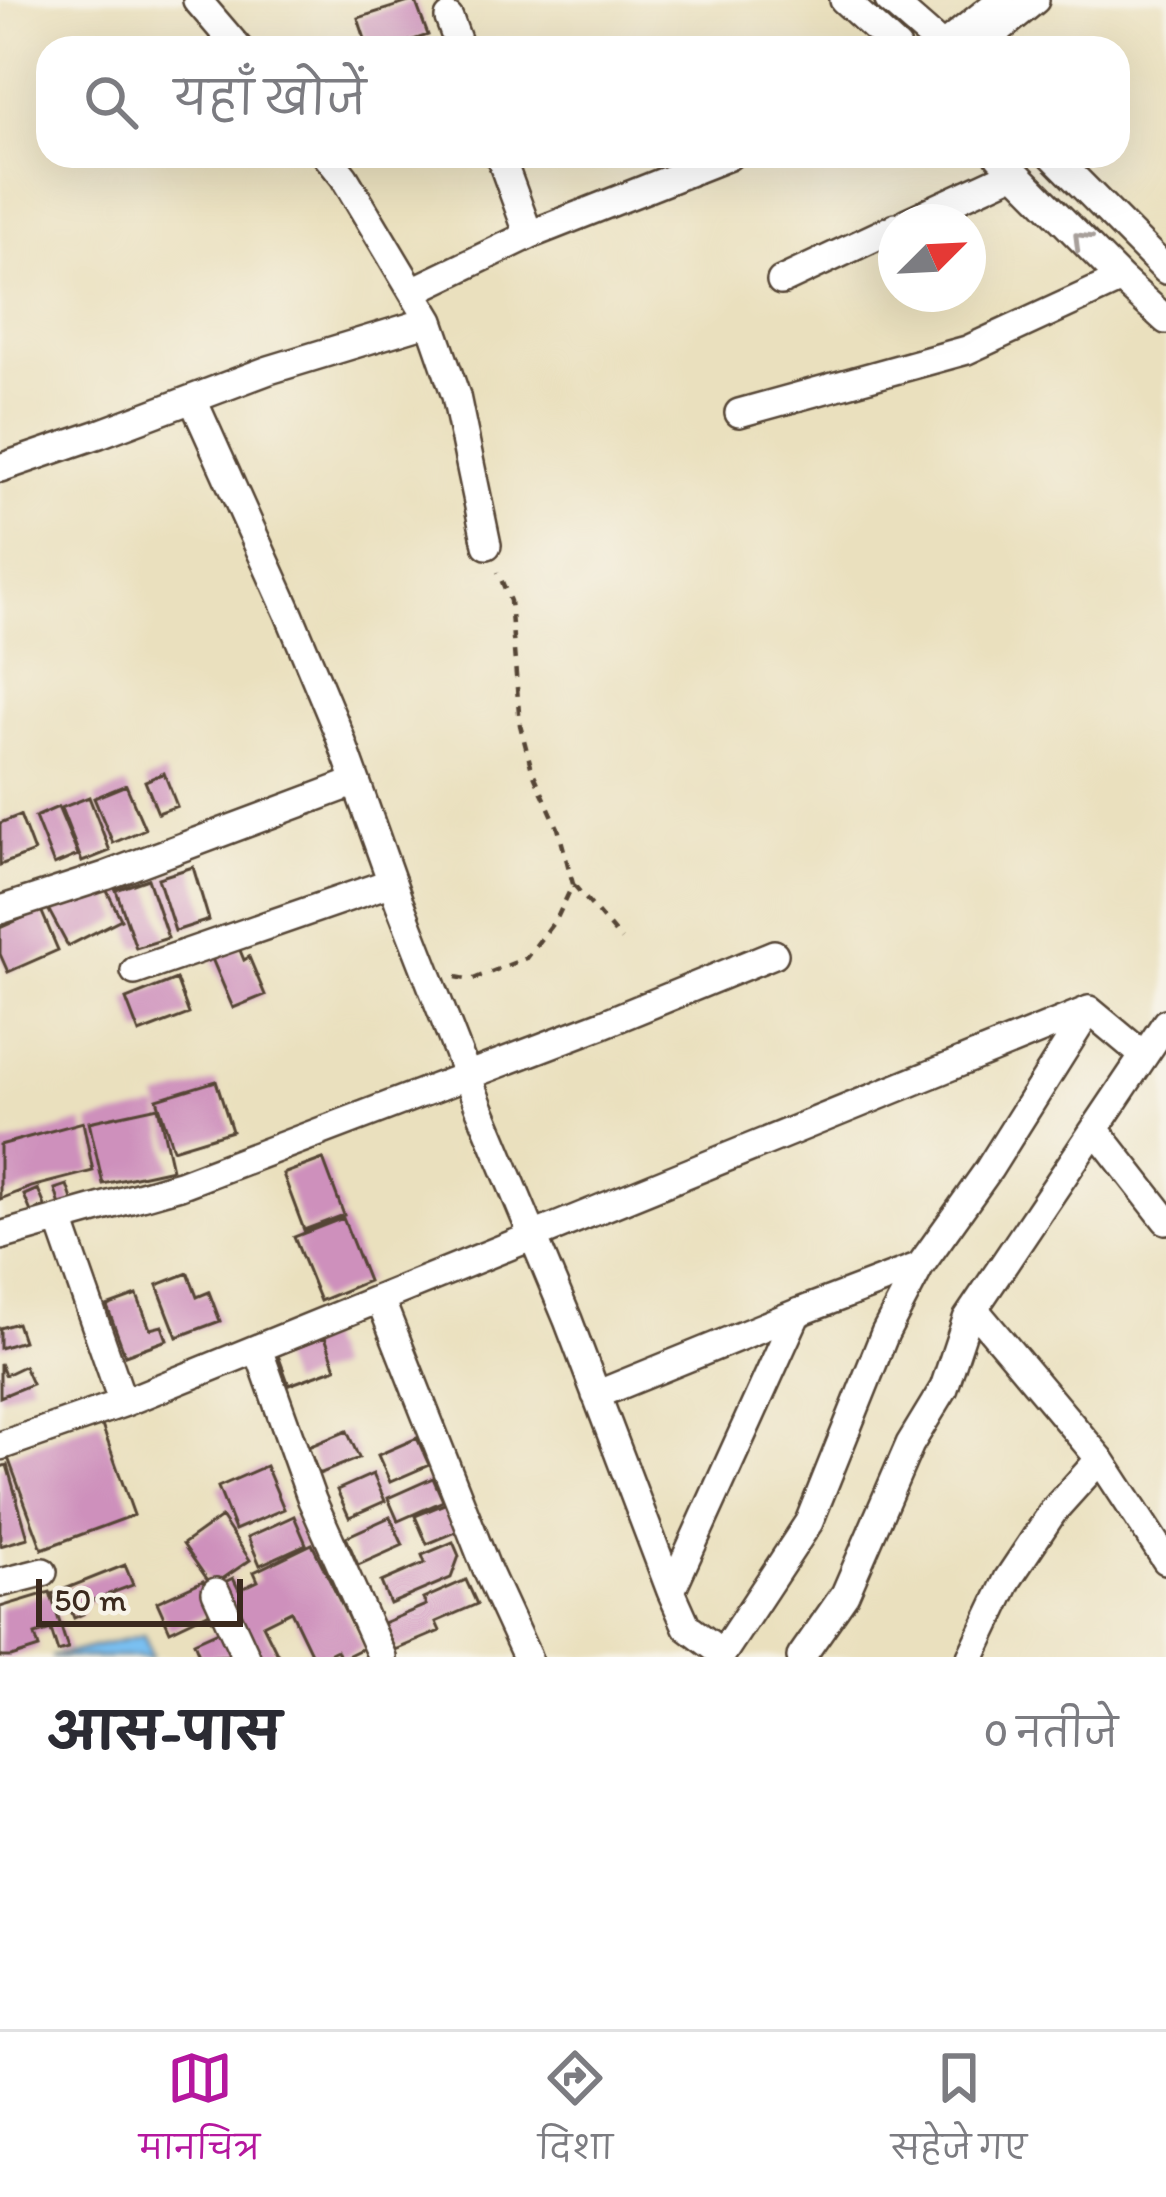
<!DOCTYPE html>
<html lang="hi">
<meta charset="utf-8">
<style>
body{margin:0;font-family:Itim,"Playpen Sans Deva",sans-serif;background:#f2f2f3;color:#2b2b33}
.compass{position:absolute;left:878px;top:204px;width:108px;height:108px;border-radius:50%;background:#fff;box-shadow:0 12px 48px #0002;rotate:66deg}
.scale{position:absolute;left:36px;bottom:30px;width:207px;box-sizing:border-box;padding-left:12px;border:6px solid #3b2a1e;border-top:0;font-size:33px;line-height:42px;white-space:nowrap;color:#3b2a1e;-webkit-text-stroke:9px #f7f3e8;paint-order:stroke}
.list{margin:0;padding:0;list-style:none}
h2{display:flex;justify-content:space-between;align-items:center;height:156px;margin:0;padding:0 48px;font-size:51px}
h2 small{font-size:39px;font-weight:400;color:#7c7c81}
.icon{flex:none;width:66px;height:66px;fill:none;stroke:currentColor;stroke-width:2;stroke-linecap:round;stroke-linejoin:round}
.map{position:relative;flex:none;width:1166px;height:1657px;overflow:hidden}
.search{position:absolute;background:#fff;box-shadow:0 12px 48px #0002;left:36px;right:36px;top:36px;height:132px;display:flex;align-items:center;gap:30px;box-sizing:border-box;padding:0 42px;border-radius:36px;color:#7c7c81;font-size:45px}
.sheet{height:372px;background:#fff}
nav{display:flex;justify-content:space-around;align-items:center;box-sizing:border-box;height:168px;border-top:3px solid #e1e1e2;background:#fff;font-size:33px;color:#7c7c81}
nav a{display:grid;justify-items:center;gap:6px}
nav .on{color:#b5179e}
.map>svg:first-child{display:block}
.water{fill:#7ac0f1;stroke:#5a7588;stroke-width:3}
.building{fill:#ce90bc}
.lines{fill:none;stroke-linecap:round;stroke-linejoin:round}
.minor-casing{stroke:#554536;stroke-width:32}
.path{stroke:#554536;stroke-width:4.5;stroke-dasharray:9 9;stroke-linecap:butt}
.minor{stroke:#fff;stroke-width:27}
.oneway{stroke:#a79f9a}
</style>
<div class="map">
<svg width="1166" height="1657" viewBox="0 0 1166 1657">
<rect width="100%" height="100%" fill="#f7f3e8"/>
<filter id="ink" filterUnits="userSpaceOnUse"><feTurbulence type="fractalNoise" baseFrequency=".00833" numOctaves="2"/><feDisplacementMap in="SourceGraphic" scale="24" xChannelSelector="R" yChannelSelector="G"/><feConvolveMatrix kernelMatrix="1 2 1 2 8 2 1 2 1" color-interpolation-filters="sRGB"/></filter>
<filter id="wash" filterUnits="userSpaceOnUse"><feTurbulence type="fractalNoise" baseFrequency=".004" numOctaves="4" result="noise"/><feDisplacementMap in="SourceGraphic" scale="48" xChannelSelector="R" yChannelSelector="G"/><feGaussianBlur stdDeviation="2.7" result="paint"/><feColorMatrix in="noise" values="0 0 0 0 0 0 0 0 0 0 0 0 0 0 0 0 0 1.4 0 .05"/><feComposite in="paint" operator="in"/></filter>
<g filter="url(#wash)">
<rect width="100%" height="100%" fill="#eae0be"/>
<path class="water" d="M144 1635 152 1657H51Z"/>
<g id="blocks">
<path class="building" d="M415 0 428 35 390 48H368L358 18Z
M164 773 177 806 158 813 145 781Z
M126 785 145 829 113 843 94 798Z
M89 797 110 851 82 862 61 808Z
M58 807 78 855 54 865 35 817Z
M20 815 34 852 0 865V823Z
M193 867 209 920 175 931 158 878Z
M101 879 121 919 68 946 47 907Z
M148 879 168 938 136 948 116 890Z
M41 910 58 950 8 972 0 954V928Z
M237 943 244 960 249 957 265 995 233 1008 210 954Z
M176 979 189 1014 139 1033 126 999Z
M216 1081 232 1131 173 1149 157 1099Z
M158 1107 172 1169 103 1184 89 1122Z
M83 1122 93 1171 31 1187 0 1199V1145Z
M323 1159 344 1215 304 1230 283 1174Z
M67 1185 75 1208 62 1212 55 1189Z
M38 1189 45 1206 31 1212 24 1195Z
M343 1218 368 1281 320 1301 294 1237Z
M188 1273 197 1297 209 1292 220 1321 177 1337 157 1285Z
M137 1295 150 1329 162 1326 167 1340 125 1355 107 1306Z
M17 1323 23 1341 0 1348V1328Z
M325 1337 336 1368 289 1385 278 1355Z
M0 1363 5 1375 24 1366 32 1384 0 1397Z
M100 1420 134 1515 42 1549 7 1455Z
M347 1431 359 1458 319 1474 308 1447Z
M417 1438 429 1465 390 1482 378 1455Z
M7 1465 28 1538 0 1546V1467Z
M266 1466 284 1509 235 1530 218 1487Z
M373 1474 385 1501 349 1517 337 1490Z
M433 1478 443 1501 398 1521 388 1498Z
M454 1500 466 1528 427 1544 415 1516Z
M294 1516 306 1544 260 1565 248 1537Z
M221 1517 250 1560 212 1586 183 1544Z
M390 1517 403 1545 358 1565 346 1537Z
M453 1542 459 1556 451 1578 390 1604 381 1582 425 1563 422 1555Z
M312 1544 363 1648 345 1657H340L337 1650 323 1657H313L291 1611 263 1625 279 1657H255L219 1585 233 1578 239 1590 258 1581 254 1572Z
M125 1565 133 1585 80 1605 83 1614 74 1618 70 1608 59 1612 52 1594Z
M466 1580 477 1604 436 1622 440 1631 395 1650 383 1623 426 1605 423 1599Z
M203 1581 216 1609 170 1631 157 1602Z
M50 1592 68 1649 58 1652 51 1630 35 1635 39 1648 11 1657H0V1607Z
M223 1629 235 1655 200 1657 194 1642Z"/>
</g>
</g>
<g filter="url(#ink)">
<use href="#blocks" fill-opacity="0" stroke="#554536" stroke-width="3"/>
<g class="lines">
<defs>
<path id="minor" d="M197 0 238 48
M844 0 897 48
M889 0 944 48
M449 18 460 48
M941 48 1001 0
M976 48 1035 0
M327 156 344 177 430 321 456 396 487 545
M500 156 529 235
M999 156 1121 279 1166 320
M1053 156 1166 270
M907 222 1013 173
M781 281 896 227
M413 291 529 235 729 156
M193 400 289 614 339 734 399 902 480 1109 568 1320 671 1591 687 1627 722 1653
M739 413 967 350 1121 279
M0 468 99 434 269 370 430 321
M0 910 105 876 356 782
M135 971 392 882
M1089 1010 1143 1055
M1095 1129 1166 1220
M59 1220 123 1403
M0 1236 180 1185 603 1024 774 954
M380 1299 487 1570 527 1657
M974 1309 1100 1459 1166 1560
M258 1349 312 1500 382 1657
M596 1395 797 1313 920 1266
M0 1446 123 1403 1089 1010
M0 1583 43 1572
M671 1591 797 1313
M216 1592 246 1657
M720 1657 809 1522 885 1333 920 1266 989 1169 1089 1010
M801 1657 845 1594 910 1444 944 1388 967 1319 1166 1023
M971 1657 1008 1579 1054 1510 1100 1459"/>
</defs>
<use href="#minor" class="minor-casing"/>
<path class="path" d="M574 885 621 940
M456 977 471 980 526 958 557 918 573 884 558 828 532 770 520 725 510 601 498 572"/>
<use href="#minor" class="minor"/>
</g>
<defs><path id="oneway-chevron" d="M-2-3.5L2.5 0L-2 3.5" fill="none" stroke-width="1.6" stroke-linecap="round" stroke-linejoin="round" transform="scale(3)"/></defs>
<use class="oneway" href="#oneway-chevron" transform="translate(1081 240) rotate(-135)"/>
</g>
</svg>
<svg class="compass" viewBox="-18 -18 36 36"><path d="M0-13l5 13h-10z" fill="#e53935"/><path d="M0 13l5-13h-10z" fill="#7c7c81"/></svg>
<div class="scale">50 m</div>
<div class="search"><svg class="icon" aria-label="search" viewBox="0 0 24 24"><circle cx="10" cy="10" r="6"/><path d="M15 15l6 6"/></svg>यहाँ खोजें</div>
</div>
<section class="sheet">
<h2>आस-पास<small>0 नतीजे</small></h2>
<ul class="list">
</ul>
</section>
<nav>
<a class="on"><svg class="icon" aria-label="map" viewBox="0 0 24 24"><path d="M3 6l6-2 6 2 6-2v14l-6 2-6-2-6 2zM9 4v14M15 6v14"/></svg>मानचित्र</a>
<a><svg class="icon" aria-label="directions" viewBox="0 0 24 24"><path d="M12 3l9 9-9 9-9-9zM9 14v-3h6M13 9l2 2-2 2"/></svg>दिशा</a>
<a><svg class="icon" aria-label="saved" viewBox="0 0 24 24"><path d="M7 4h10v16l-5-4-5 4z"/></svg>सहेजे गए</a>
</nav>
